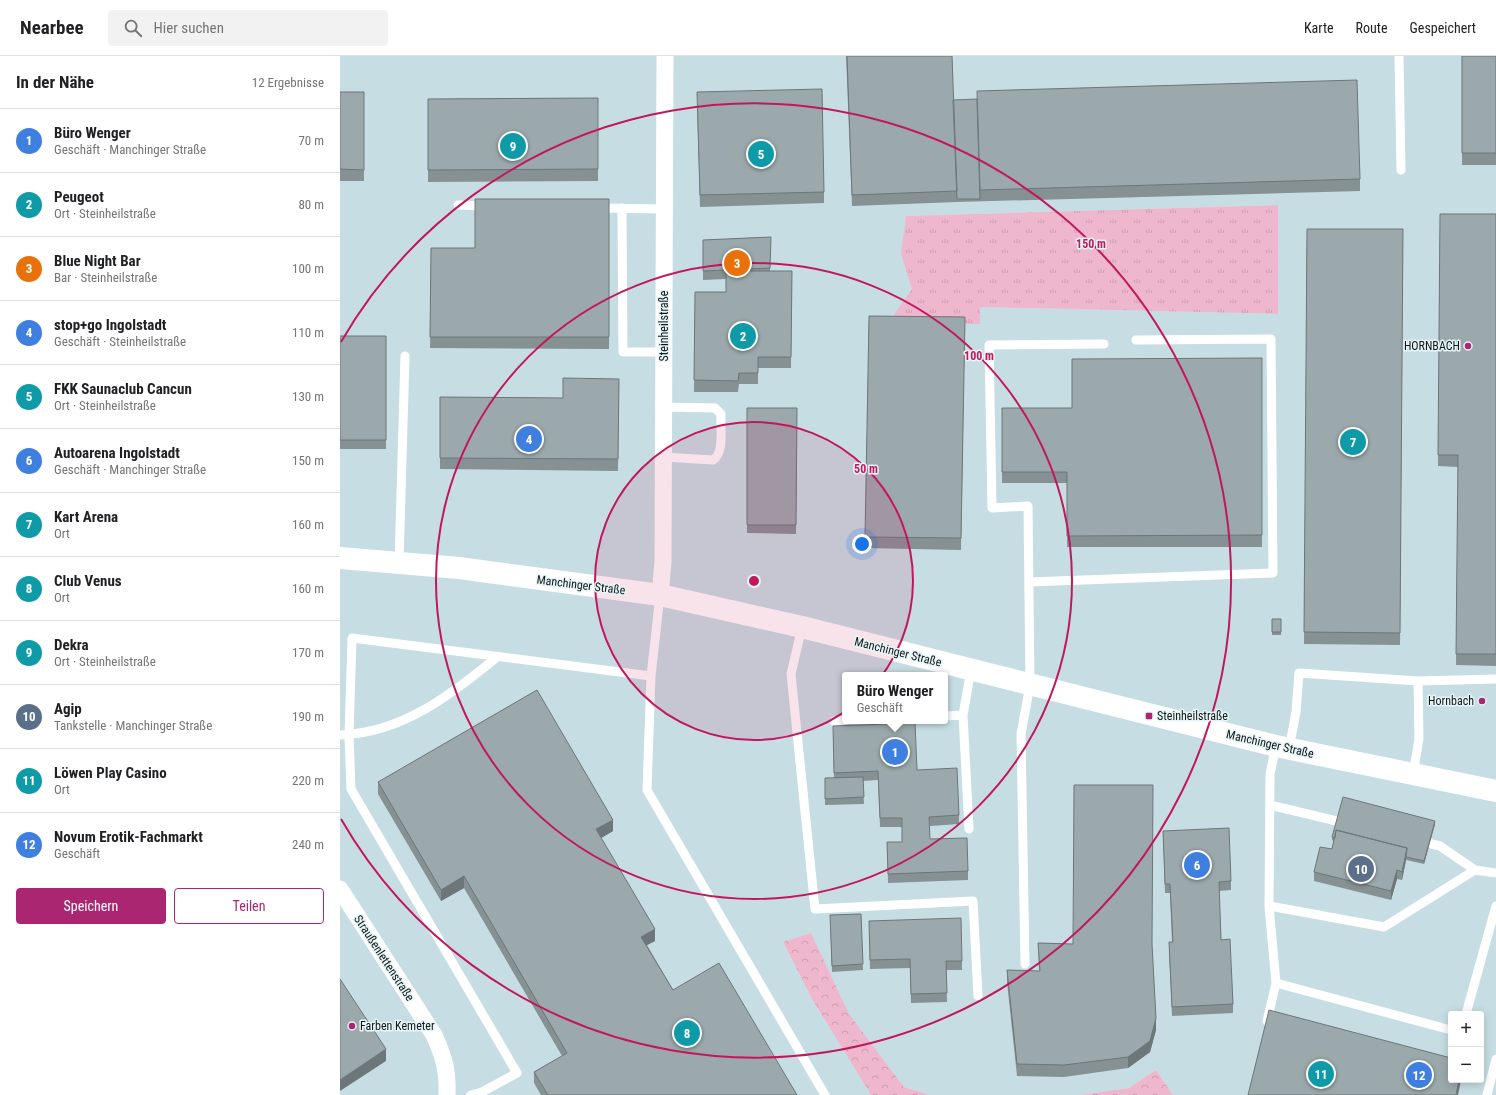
<!DOCTYPE html>
<html lang="de">
<meta charset="utf-8">
<style>
body{margin:0;font-family:"Roboto Condensed",sans-serif;background:#f2f2f2;color:#202124}
.controls{position:absolute;right:12px;bottom:12px;display:grid;overflow:hidden;border-radius:4px;box-shadow:0 2px 10px #0003}
.controls button{width:36px;height:36px;display:grid;place-items:center;padding:0;border:0;border-bottom:1px solid #e0e0e0;background:#fff;color:#202124;font:20px sans-serif}
.you{position:absolute;left:522px;top:488px;width:14px;height:14px;margin:-10px;border:3px solid #fff;border-radius:50%;background:#1a73e8;box-shadow:0 0 0 6px #1a73e833}
.badge{display:grid;place-items:center;width:26px;height:26px;border-radius:50%;background:#ab2670;color:#fff;font-size:13px;font-weight:700}
.pin{position:absolute;translate:-50% -50%;border:2px solid #fff;box-shadow:0 1px 4px #0006}
.popup{position:absolute;left:502px;top:616px;width:106px;height:52px;box-sizing:border-box;display:grid;place-content:center;border-radius:4px;background:#fff;filter:drop-shadow(0 1px 3px #0005);font-size:13px;white-space:nowrap;color:#757577}
.popup b{font-size:15px;color:#202124}
.popup::after{content:'';position:absolute;left:50%;top:100%;margin-left:-8px;border:8px solid transparent;border-top-color:#fff}
.list{margin:0;padding:0;list-style:none}
h2{display:flex;justify-content:space-between;align-items:center;height:52px;margin:0;padding:0 16px;font-size:17px}
h2 small{font-size:13px;font-weight:400;color:#757577}
.list li{display:grid;grid-template-columns:26px 1fr auto;gap:12px;align-items:center;box-sizing:border-box;height:64px;padding:0 16px;border-top:1px solid #e0e0e0}
.list b{display:block;font-size:15px;white-space:nowrap}
.list p{margin:0;font-size:13px;white-space:nowrap;color:#757577}
.list em{font-size:13px;font-style:normal;color:#757577}
.actions{display:flex;gap:8px;padding:12px 16px}
.actions a{flex:1;padding:9px 0;border:1px solid #ab2670;border-radius:4px;text-align:center;font-size:14px;color:#ab2670}
.actions .main{background:#ab2670;color:#fff}
.icon{flex:none;width:22px;height:22px;fill:none;stroke:currentColor;stroke-width:2;stroke-linecap:round;stroke-linejoin:round}
.map{position:relative;flex:none;width:1156px;height:1039px;overflow:hidden}
header{display:flex;align-items:center;gap:24px;box-sizing:border-box;height:56px;padding:0 20px;background:#fff;border-bottom:1px solid #e0e0e0}
header strong{font-size:19px}
nav{display:flex;gap:22px;margin-inline-start:auto;font-size:14px}
.search{width:280px;height:36px;background:#f2f2f2;display:flex;align-items:center;gap:10px;box-sizing:border-box;padding:0 14px;border-radius:4px;color:#757577;font-size:15px}
main{display:flex}
aside{flex:1;background:#fff}
.map>svg:first-child{display:block}
.built{fill:#c6dee3;fill-rule:evenodd}
.grass{fill:url(#grass-tufts)}
.forest{fill:url(#forest-crowns)}
.lines{fill:none;stroke-linecap:round;stroke-linejoin:round}
.lane{stroke:#fff;stroke-width:9}
.street{stroke:#fff;stroke-width:17}
.secondary{stroke:#fff;stroke-width:22}
.wall{fill:#869194}
.shaded-wall{fill:#6d7678}
.building{fill:#9ca9ac;stroke:#6d7678}
.ring{fill:none;stroke:#c2185b;stroke-width:2}
.poi-dot{fill:#ab2670;stroke:#e6f5f8;stroke-width:1.5}
.labels{text-anchor:middle;dominant-baseline:central;stroke-width:3;stroke-linejoin:round;paint-order:stroke}
.street-label{font-size:12px;fill:#121718;stroke:#e6f5f8}
.poi-label{font-size:12px;fill:#121718;stroke:#e6f5f8;text-anchor:end}
.centre{fill:#c2185b;stroke:#e6f5f8;stroke-width:2}
.ring-label{font-size:12px;text-anchor:middle;font-weight:bold;fill:#c2185b;stroke:#e6f5f8;stroke-width:3;stroke-linejoin:round;paint-order:stroke}
</style>
<header>
<strong>Nearbee</strong>
<div class="search"><svg class="icon" aria-label="search" viewBox="0 0 24 24"><circle cx="10" cy="10" r="6"/><path d="M15 15l6 6"/></svg>Hier suchen</div>
<nav><a>Karte</a><a>Route</a><a>Gespeichert</a></nav>
</header>
<main>
<aside>
<h2>In der Nähe<small>12 Ergebnisse</small></h2>
<ul class="list">
<li><span class="badge" style="background:#3f7fe0">1</span><div><b>Büro Wenger</b><p>Geschäft · Manchinger Straße</p></div><em>70 m</em></li>
<li><span class="badge" style="background:#0f9aa8">2</span><div><b>Peugeot</b><p>Ort · Steinheilstraße</p></div><em>80 m</em></li>
<li><span class="badge" style="background:#e8710a">3</span><div><b>Blue Night Bar</b><p>Bar · Steinheilstraße</p></div><em>100 m</em></li>
<li><span class="badge" style="background:#3f7fe0">4</span><div><b>stop+go Ingolstadt</b><p>Geschäft · Steinheilstraße</p></div><em>110 m</em></li>
<li><span class="badge" style="background:#0f9aa8">5</span><div><b>FKK Saunaclub Cancun</b><p>Ort · Steinheilstraße</p></div><em>130 m</em></li>
<li><span class="badge" style="background:#3f7fe0">6</span><div><b>Autoarena Ingolstadt</b><p>Geschäft · Manchinger Straße</p></div><em>150 m</em></li>
<li><span class="badge" style="background:#0f9aa8">7</span><div><b>Kart Arena</b><p>Ort</p></div><em>160 m</em></li>
<li><span class="badge" style="background:#0f9aa8">8</span><div><b>Club Venus</b><p>Ort</p></div><em>160 m</em></li>
<li><span class="badge" style="background:#0f9aa8">9</span><div><b>Dekra</b><p>Ort · Steinheilstraße</p></div><em>170 m</em></li>
<li><span class="badge" style="background:#5c6f8a">10</span><div><b>Agip</b><p>Tankstelle · Manchinger Straße</p></div><em>190 m</em></li>
<li><span class="badge" style="background:#0f9aa8">11</span><div><b>Löwen Play Casino</b><p>Ort</p></div><em>220 m</em></li>
<li><span class="badge" style="background:#3f7fe0">12</span><div><b>Novum Erotik-Fachmarkt</b><p>Geschäft</p></div><em>240 m</em></li>
</ul>
<div class="actions"><a class="main">Speichern</a><a>Teilen</a></div>
</aside>
<div class="map">
<svg width="1156" height="1039" viewBox="0 0 1156 1039">
<defs>
<pattern id="grass-tufts" width="24" height="20" patternUnits="userSpaceOnUse"><rect width="24" height="20" fill="#efb7ce"/><path d="M3 7l-1-3M5 7V3M7 7l1-3M15 17l-1-3M17 17v-4M19 17l1-3" fill="none" stroke="#cc9db0"/></pattern>
<pattern id="forest-crowns" width="20" height="18" patternUnits="userSpaceOnUse"><rect width="20" height="18" fill="#efb7ce"/><path d="M2 6a3 3 0 1 1 6 0M12 15a3 3 0 1 1 6 0" fill="none" stroke="#cc9db0"/></pattern>
</defs>
<rect width="100%" height="100%" fill="#d9e8eb"/>
<path class="built" d="M0 0H1156V1039H833L816 1014 789 1032 740 1039H590L564 1031 508 958 471 877 443 887 472 943 531 1039H0ZM938 149V258L640 251V268L548 267 572 233 567 160ZM505 619H605V665H505ZM1111 958H1141V1024H1111Z"/>
<path class="grass" d="M938 149V258L640 251V268L548 267 572 233 561 198 566 160Z"/>
<path class="forest" d="M471 877 509 958 564 1031 590 1039H531L472 943 443 886Z
M816 1014 833 1039H740L789 1032Z"/>
<g class="lines">
<path class="lane" d="M1059 0 1061 114
M118 149 147 150
M258 152 324 153
M282 152 283 296H324
M323 401 373 404C385 397 380 370 381 358L375 352 323 351
M59 507 65 300
M689 526 933 517 931 283 796 284
M320 539 311 620 307 734 485 1039
M462 571 451 618 475 853 633 845 638 940
M1078 625 1156 623
M623 659 629 773
M605 660 623 659 631 614
M494 665 505 664
M0 679C62 677 111 639 157 601
M936 690 930 718 929 850 936 927 1111 974
M949 693 956 656 959 617 1078 625 1079 683 1073 718
M930 749 1009 768
M1079 785 1100 790 1135 814
M929 850 1044 871 1135 814 1156 817
M685 908 681 678 690 629 688 450 652 452 649 289 764 288
M1126 958 1156 850
M927 965 936 927
M131 1039 142 1036 177 1017 11 733 9 679 12 582 311 620
M1147 1039 1156 1003"/>
<path class="street" d="M320 539 323 506 325 0
M0 833 94 979C104 1001 108 1015 107 1039"/>
<path class="secondary" d="M0 502 119 512 320 539 462 571 936 690 1156 735"/>
</g>
<path class="wall" d="M506 0H612L613 44 1020 123V135L617 146 512 150Z
M1122 0H1156V109H1122Z
M0 36H24V125H0Z
M258 42V125L88 126V43Z
M357 48 484 136V147L360 151Z
M269 143V293L90 292 91 192H135Z
M1100 158H1156V610L1116 609 1118 411 1098 410Z
M967 173H1063L1060 589 964 588Z
M431 181 430 215H452L451 312H418V328H399L398 336H354L355 236H386V223L363 224V184Z
M529 260 625 261 621 494 525 492Z
M0 280H46V393H0Z
M922 302V491H727V427H662V352H732Z
M279 323 278 415 100 413V341L223 342Z
M407 352H457L456 478 407 477Z
M932 563H941V579H932Z
M493 679 577 714 619 759V768L590 770V783L628 815V824L548 827 547 786H562V771H540L538 724 523 725 524 748 485 749V722H494Z
M38 726 273 775 261 782 315 885 307 889 333 934 457 1039H201L194 1027V1016L222 1000 124 832 101 845 38 738Z
M1095 768 1084 808 1066 804 1062 824 1057 823 1051 844 974 825V816L992 793 994 785 992 784V781Z
M823 775 891 825V834L879 835 881 884 893 948V957L832 960 829 895V886H832L830 837H825Z
M521 858 523 914 492 916 490 859Z
M529 874 622 905V914H606L607 946 571 947 570 912 530 913Z
M698 887 733 888 812 889 816 974 810 996 788 1012 724 1021 677 1020 667 926V914L699 915Z"/>
<path class="shaded-wall" d="M273 764V775L256 785V773Z
M1095 765V768L1084 808V805Z
M1067 792V801H1066V804L1062 824V816Z
M1057 814V823L1051 844V835Z
M124 820V832L101 845V834Z
M315 873V885L301 892V881Z
M816 962V974L810 996 788 1012V1001Z
M46 993V1005L0 1035V1024Z
M1119 1024H1121L1118 1039H1116Z"/>
<path class="building" d="M507 0H612L617 135 512 139Z
M1122 0H1156V97H1122Z
M1017 24 1020 123 640 134 637 35Z
M482 33 484 136 360 139 357 36Z
M0 36H24V114L0 113Z
M258 42V113L88 114V43Z
M637 43 640 143H617L613 44Z
M135 143H269V281H90L91 192H135Z
M1100 158H1156V598H1116L1118 399H1098Z
M967 173H1063L1060 577 964 576Z
M431 181 430 212 363 215V184Z
M386 215H452L451 301H418V317H399L398 325 354 324 355 236H386Z
M529 260 625 261 621 482 525 481Z
M0 280H46V384H0Z
M922 302V479L727 480V416H662V352H732V303Z
M223 322 279 323 278 403 100 402V341L223 342Z
M407 352H457L456 469H407Z
M932 563H941V576H932Z
M197 634 273 764 256 773 315 873 301 881 333 934 379 907 457 1039H208L194 1016 227 997 124 820 101 834 38 726Z
M575 667 577 714 617 712 619 759 589 761 590 783 627 782 628 815 548 818 547 786H562V762H540L538 715 494 717 493 670Z
M523 721 524 741 485 743V722Z
M734 729H813L812 888 816 962 810 985 788 1001 724 1009 677 1008 667 914 700 915 698 887 733 888Z
M1003 741 1095 765 1084 805 1066 801 1067 792 996 774 995 782 992 781Z
M889 772 891 825 879 826 881 884 890 883 893 948 832 951 829 886H833L830 828H825L823 775Z
M996 774 1067 792 1062 816 1057 814 1051 835 974 816 980 791 992 793Z
M521 858 523 908 492 910 490 859Z
M621 862 622 905H606L607 937 571 938 570 903 530 904 529 865Z
M0 923 46 993 0 1024Z
M929 954 1111 1002V1024H1119L1116 1039H908Z"/>
<circle cx="414" cy="525" r="159" fill="#c2185b" fill-opacity=".12"/>
<g class="ring">
<circle cx="414" cy="525" r="159"/>
<circle cx="414" cy="525" r="318"/>
<path d="M1 286A477 477 0 1 1 1 763"/>
</g>
<g class="poi-dot">
<circle cx="1128" cy="290" r="4"/>
<circle cx="1142" cy="645" r="4"/>
<rect x="805" y="656" width="8" height="8" rx="2"/>
<circle cx="12" cy="970" r="4"/>
</g>
<g class="labels">
<g class="street-label">
<text transform="translate(324 270) rotate(-90)">Steinheilstraße</text>
<text transform="translate(241 529) rotate(7)">Manchinger Straße</text>
<text transform="translate(558 596) rotate(14)">Manchinger Straße</text>
<text transform="translate(930 688) rotate(13)">Manchinger Straße</text>
<text transform="translate(44 902) rotate(57)">Straußenlettenstraße</text>
</g>
<g class="poi-label">
<text x="1120" y="290">HORNBACH</text>
<text x="1134" y="645">Hornbach</text>
<text x="817" y="660" text-anchor="start">Steinheilstraße</text>
<text x="20" y="970" text-anchor="start">Farben Kemeter</text>
</g>
</g>
<circle cx="414" cy="525" r="6" class="centre"/>
<g class="ring-label">
<text x="751" y="192">150 m</text>
<text x="639" y="304">100 m</text>
<text x="526" y="417">50 m</text>
</g>
</svg>
<div class="controls">
<button>+</button>
<button>−</button>
</div>
<div class="you"></div>
<div class="pin badge" style="left:555px;top:696px;background:#3f7fe0">1</div>
<div class="popup"><b>Büro Wenger</b>Geschäft</div>
<div class="pin badge" style="left:403px;top:280px;background:#0f9aa8">2</div>
<div class="pin badge" style="left:397px;top:207px;background:#e8710a">3</div>
<div class="pin badge" style="left:189px;top:383px;background:#3f7fe0">4</div>
<div class="pin badge" style="left:421px;top:98px;background:#0f9aa8">5</div>
<div class="pin badge" style="left:857px;top:809px;background:#3f7fe0">6</div>
<div class="pin badge" style="left:1013px;top:386px;background:#0f9aa8">7</div>
<div class="pin badge" style="left:347px;top:977px;background:#0f9aa8">8</div>
<div class="pin badge" style="left:173px;top:90px;background:#0f9aa8">9</div>
<div class="pin badge" style="left:1021px;top:813px;background:#5c6f8a">10</div>
<div class="pin badge" style="left:981px;top:1018px;background:#0f9aa8">11</div>
<div class="pin badge" style="left:1079px;top:1019px;background:#3f7fe0">12</div>
</div>
</main>
